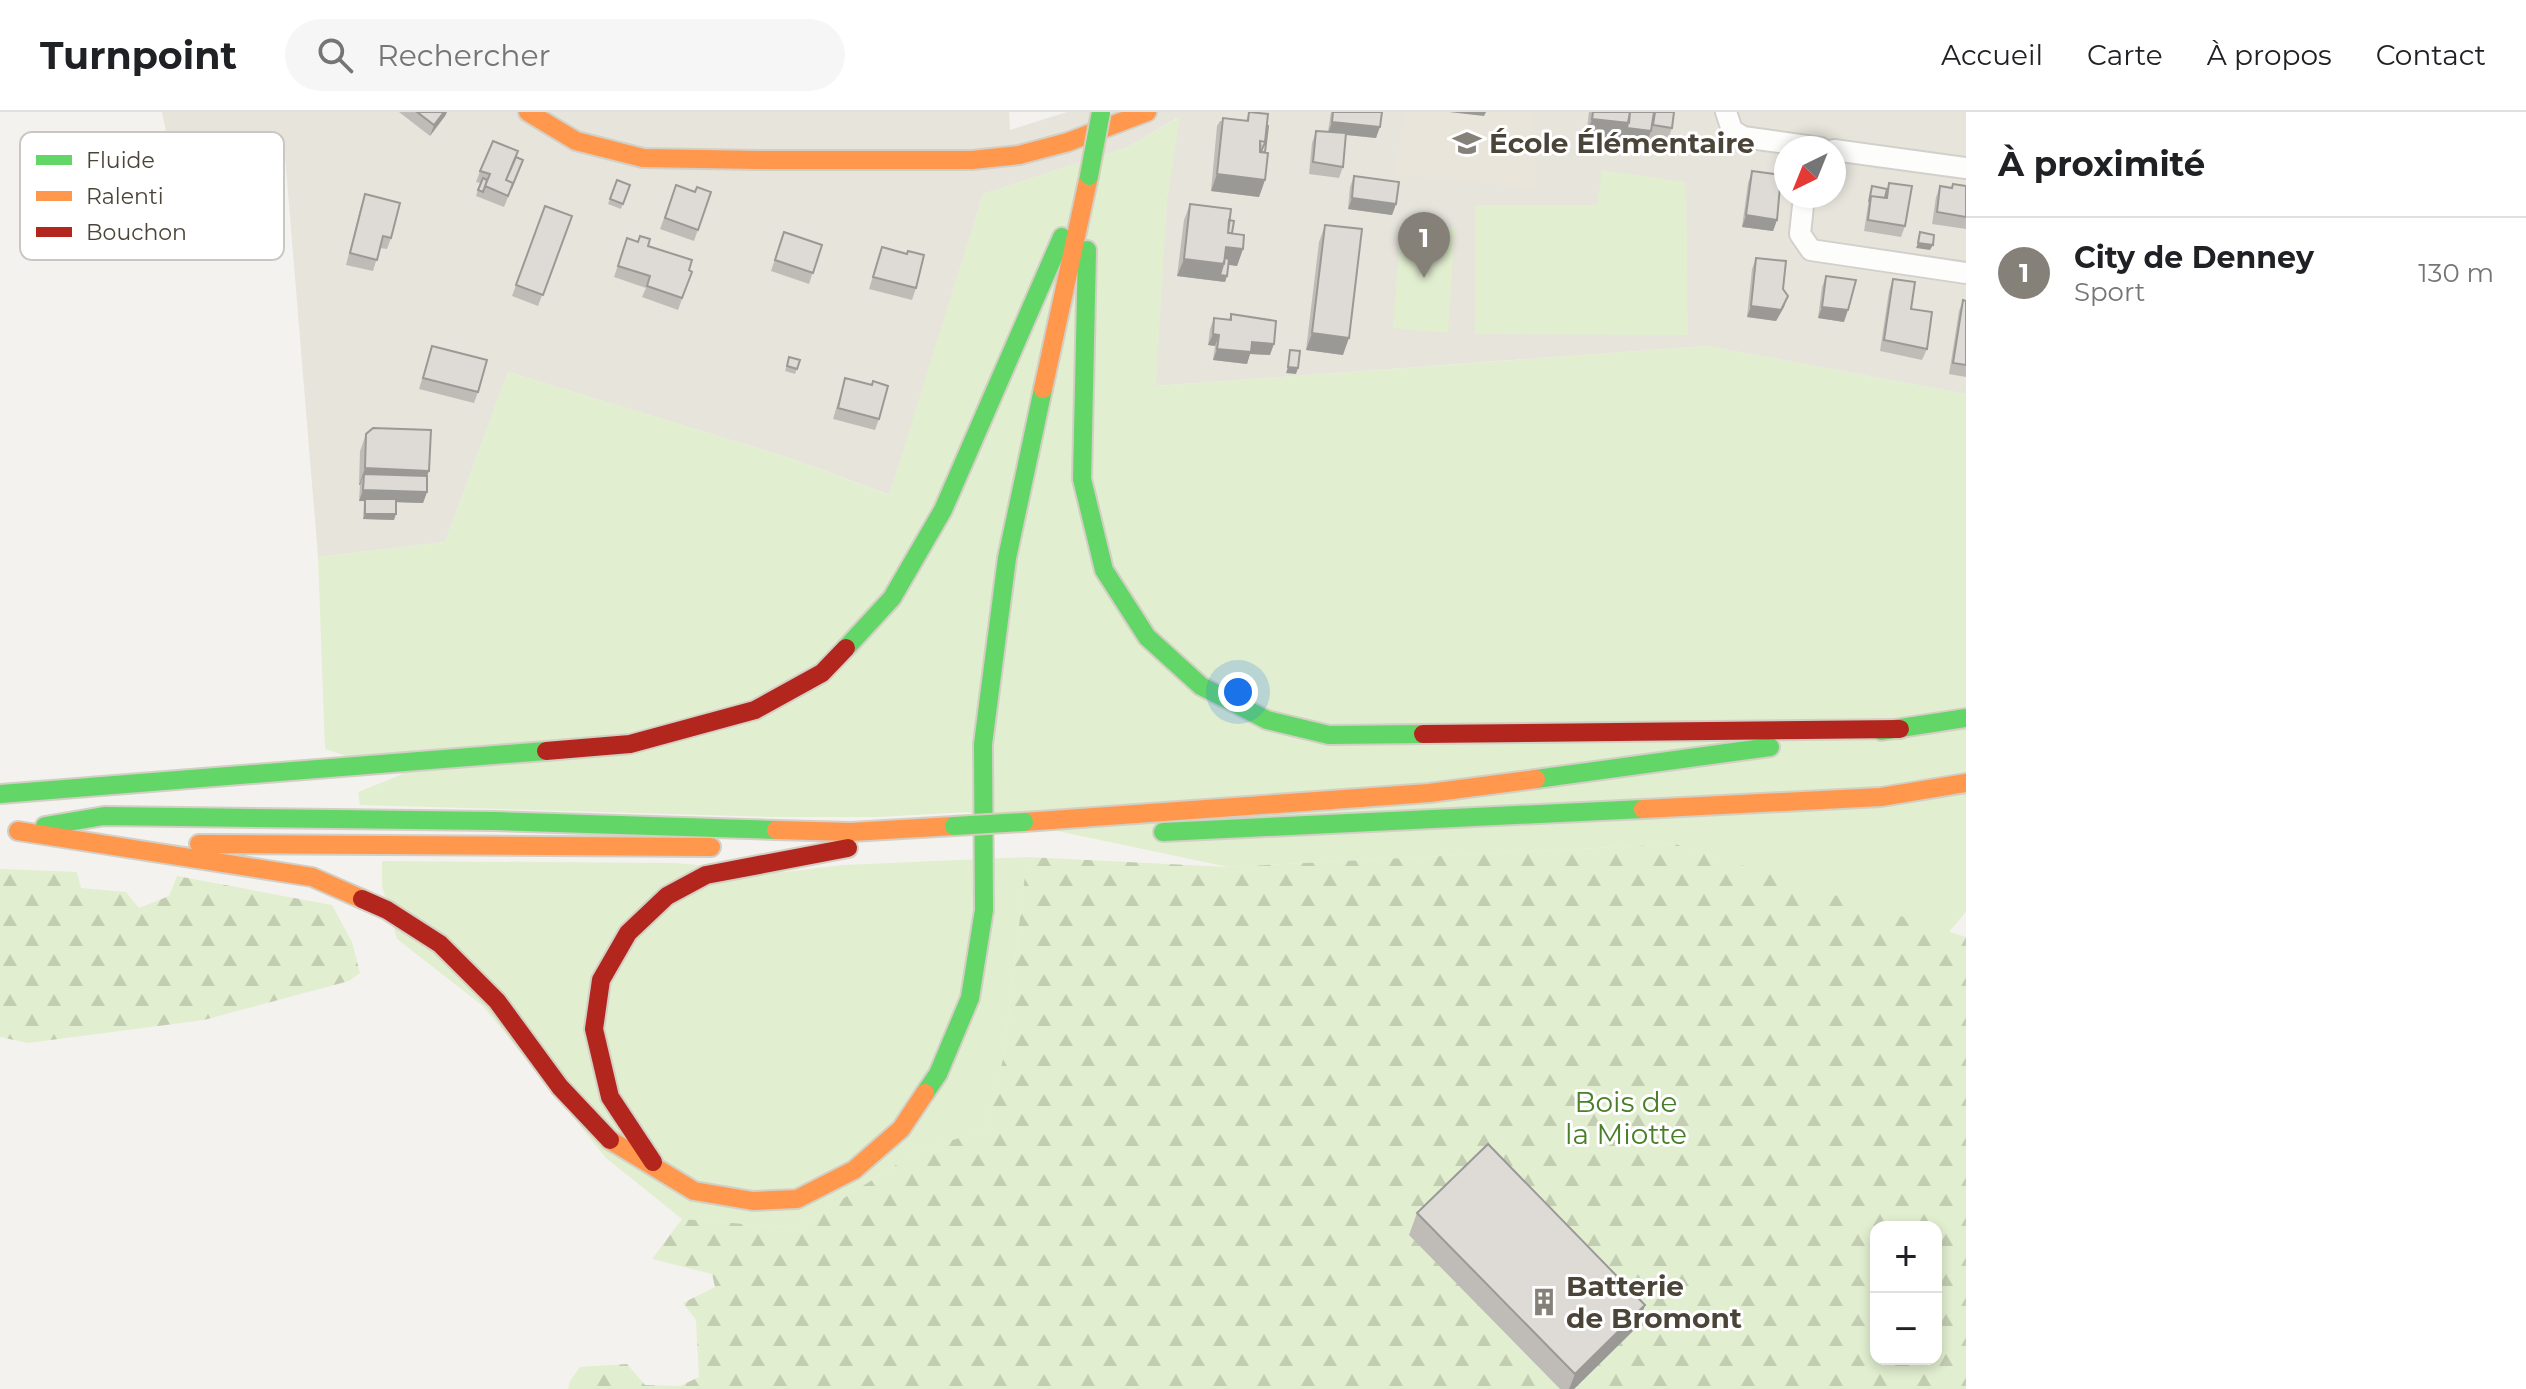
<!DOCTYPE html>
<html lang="fr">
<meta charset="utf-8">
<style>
body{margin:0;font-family:Montserrat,sans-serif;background:#f6f6f6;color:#202124}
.controls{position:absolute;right:24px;bottom:24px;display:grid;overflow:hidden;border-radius:16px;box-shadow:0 4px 12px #0003}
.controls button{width:72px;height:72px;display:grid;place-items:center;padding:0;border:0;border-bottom:2px solid #e0e0e0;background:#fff;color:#202124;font:40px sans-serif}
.compass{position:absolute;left:1774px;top:24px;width:72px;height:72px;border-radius:50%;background:#fff;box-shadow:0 4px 12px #0003;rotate:223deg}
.you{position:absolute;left:1238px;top:580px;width:28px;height:28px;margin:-20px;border:6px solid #fff;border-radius:50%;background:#1a73e8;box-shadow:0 0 0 12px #1a73e833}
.badge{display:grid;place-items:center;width:52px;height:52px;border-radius:50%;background:#868178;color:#fff;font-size:26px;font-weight:700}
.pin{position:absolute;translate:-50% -66px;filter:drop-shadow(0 2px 4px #0008)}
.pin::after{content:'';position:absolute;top:42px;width:28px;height:24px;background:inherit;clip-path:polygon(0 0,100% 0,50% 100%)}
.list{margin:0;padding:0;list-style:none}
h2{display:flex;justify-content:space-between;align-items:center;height:104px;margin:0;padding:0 32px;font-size:34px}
h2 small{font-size:26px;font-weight:400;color:#757577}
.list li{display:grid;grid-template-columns:52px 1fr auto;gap:24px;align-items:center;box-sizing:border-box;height:112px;padding:0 32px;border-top:2px solid #e0e0e0}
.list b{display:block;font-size:30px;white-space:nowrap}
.list p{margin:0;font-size:26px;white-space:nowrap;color:#757577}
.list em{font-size:26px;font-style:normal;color:#757577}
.icon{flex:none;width:44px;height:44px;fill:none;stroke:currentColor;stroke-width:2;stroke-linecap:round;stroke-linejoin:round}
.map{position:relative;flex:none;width:1966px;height:1277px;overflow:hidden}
header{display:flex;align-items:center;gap:48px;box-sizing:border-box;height:112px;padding:0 40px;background:#fff;border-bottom:2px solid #e0e0e0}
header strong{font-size:38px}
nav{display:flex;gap:44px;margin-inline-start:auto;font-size:28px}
.search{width:560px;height:72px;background:#f6f6f6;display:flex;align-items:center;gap:20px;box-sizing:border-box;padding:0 28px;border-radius:44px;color:#757577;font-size:30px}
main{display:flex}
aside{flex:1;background:#fff}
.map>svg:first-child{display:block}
.residential{fill:#e7e4dc;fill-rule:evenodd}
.education{fill:#eae5da}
.grass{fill:#e1eecf}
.forest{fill:url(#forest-firs);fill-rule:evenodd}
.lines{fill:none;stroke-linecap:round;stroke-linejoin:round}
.street-casing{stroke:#d2d0cb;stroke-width:24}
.fast-casing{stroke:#d3cfc5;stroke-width:22}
.slow-casing{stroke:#d3cfc5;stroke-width:22}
.jam-casing{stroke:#d3cfc5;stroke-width:22}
.street{stroke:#fdfdfc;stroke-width:20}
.fast{stroke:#63d668;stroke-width:18}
.slow{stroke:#ff974d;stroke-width:18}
.jam{stroke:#b3261e;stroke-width:18}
.fast-bridge-casing{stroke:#d6cebb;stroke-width:22;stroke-linecap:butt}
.fast-bridge{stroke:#63d668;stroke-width:18}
.wall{fill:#bfbcb8}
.shaded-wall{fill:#9b9996}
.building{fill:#dedbd6;stroke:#9b9996;stroke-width:2}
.labels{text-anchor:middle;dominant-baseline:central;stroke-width:6;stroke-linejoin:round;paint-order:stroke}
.poi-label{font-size:28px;font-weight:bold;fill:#4b4439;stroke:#fff;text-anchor:start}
.park-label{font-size:28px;fill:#4a7f2a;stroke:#fff}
.key{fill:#fff;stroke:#c9c7c4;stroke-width:2}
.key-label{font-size:22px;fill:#4b4439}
</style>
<header>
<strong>Turnpoint</strong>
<div class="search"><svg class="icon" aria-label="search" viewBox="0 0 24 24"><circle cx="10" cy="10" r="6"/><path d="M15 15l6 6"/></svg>Rechercher</div>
<nav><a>Accueil</a><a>Carte</a><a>À propos</a><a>Contact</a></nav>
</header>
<main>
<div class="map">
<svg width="1966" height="1277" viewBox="0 0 1966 1277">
<defs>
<pattern id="forest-firs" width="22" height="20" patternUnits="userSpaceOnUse" patternTransform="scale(2)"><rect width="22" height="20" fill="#e1eecf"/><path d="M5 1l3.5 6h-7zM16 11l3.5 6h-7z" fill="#c3cdb2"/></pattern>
</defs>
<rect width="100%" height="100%" fill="#f4f2ee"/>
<path class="residential" d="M162 0H1009L1010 18 1067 0H1966V282L1707 234 1155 274 1167 86 1179 5 1128 35 983 82 890 383 790 346 508 260 445 430 318 445 284 32 170 40ZM1786 36H1834V84H1786Z"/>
<path class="education" d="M1404 0H1533L1537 77 1396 62Z"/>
<path class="grass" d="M1180 5 1167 86 1156 274 1707 234 1966 282V800L1948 821 1675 732 1228 755 967 700 879 705H772L360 693 358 680 403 662 325 637 318 445 445 430 508 260 790 346 889 383 983 82 1128 35Z
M1602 58 1686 70 1688 223 1475 222V93H1597Z
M1401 112 1455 116 1448 221 1393 216Z
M1027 745 1004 943 986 1018 919 1038 797 1116 682 1107 606 1046 483 894 397 827 382 774V749L674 751 785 760 843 753Z"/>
<path class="forest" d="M1675 732 1966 825V1277H568L570 1269 580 1255 627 1252 645 1273 680 1274 699 1265 696 1208 683 1191 715 1175 712 1162 652 1147 682 1107 797 1116 919 1038 986 1018 1004 943 1027 745 1228 755ZM1876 1115H1936V1247H1876Z
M0 757 77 760 81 776 126 780 139 796 169 784 177 764 332 793 352 830 360 861 349 869 204 908 28 931 0 925Z"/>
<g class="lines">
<defs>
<path id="street" d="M1726 0 1732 18 1743 25 1821 36
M1834 38 1966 56
M1804 84 1800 122 1811 138 1966 161"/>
<path id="fast" d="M1087 138 1082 367 1104 458 1147 525 1201 574 1267 608 1329 623 1423 622
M846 536 892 486 943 398 1062 125
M1881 619 1966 606
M1536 667 1770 635
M0 682 546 639
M45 714 104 704 495 709 776 718
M1163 720 1643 697
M925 981 938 962 970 886 984 798 983 632 1007 446 1043 277"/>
<path id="slow" d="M528 0 576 29 643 46 758 48H972L1019 43 1068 30 1147 0
M1043 277 1089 64
M1643 697 1881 685 1966 671
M1024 710 1429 681 1536 667
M776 718 851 720 954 714
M18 719 312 765 362 787
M199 732 711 735
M610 1028 694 1079 753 1089 797 1087 854 1058 901 1017 925 981"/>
<path id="jam" d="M1423 622 1900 617
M546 639 630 632 755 598 822 561 846 536
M362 787 387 798 440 832 497 889 560 975 610 1028
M653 1050 610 985 594 917 601 868 628 821 667 784 706 763 848 736"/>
</defs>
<use href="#street" class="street-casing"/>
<use href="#fast" class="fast-casing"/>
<use href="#slow" class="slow-casing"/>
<use href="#jam" class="jam-casing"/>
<use href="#street" class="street"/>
<use href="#fast" class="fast"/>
<use href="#slow" class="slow"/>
<use href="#jam" class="jam"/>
<defs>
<path id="fast-bridge" d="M1089 64 1101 0
M954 714 1024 710"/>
</defs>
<use href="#fast-bridge" class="fast-bridge-casing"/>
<use href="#fast-bridge" class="fast-bridge"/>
</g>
<path class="wall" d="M399 0H447L445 4 430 24Z
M1249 0 1265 40V68L1259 85 1211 79 1217 14 1220 9H1222L1223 6 1246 9Z
M1331 0H1382L1376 26 1346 23 1343 55 1339 66 1309 62 1312 31 1316 19 1328 20Z
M1589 0H1674L1672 16 1666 33 1586 24Z
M516 45 523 48 504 95 476 84 480 71 476 70 480 59Z
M1752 59 1777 108 1773 119 1742 115 1748 71Z
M1354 64 1396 92 1392 103 1348 97 1350 75Z
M617 68 630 73 621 97 608 92Z
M1889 71 1905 114 1901 125 1864 119 1870 80 1872 74 1887 77Z
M676 73 695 80H711L694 129 660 117Z
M1940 74 1952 76 1966 74V117L1932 112 1936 85Z
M365 82 391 126 387 137 380 136 373 159 346 153 361 94Z
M1190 92 1229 108 1232 121 1243 137 1237 154 1229 153 1225 170 1177 164 1184 108Z
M545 94 572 104 538 194 512 184Z
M1325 113 1343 243 1306 238 1319 130Z
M784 120 822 133 809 172 771 159Z
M627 126 648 134 692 160 678 198 642 185 646 176 614 165Z
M882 135 907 142 916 176 912 188 869 177Z
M1756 146 1783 177 1784 195 1776 209 1747 205 1752 157Z
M1826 164 1844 210 1818 206 1822 175Z
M1893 167 1911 197 1927 237 1922 248 1880 239 1889 179Z
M1963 188 1966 189V265L1949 262 1959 199Z
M1231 202 1270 243 1250 242 1247 252 1213 248 1215 234 1208 233 1210 217 1214 206 1229 207Z
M432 234 478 280 474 291 419 277Z
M789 245 800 248 795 262 785 259Z
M845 266 879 307 875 318 833 307Z
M366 322 427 364V380L423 391 396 390 394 408 363 407 364 389H359L360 373H359L360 339Z
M1417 1101 1645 1193 1637 1215 1574 1277H1560L1409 1123Z"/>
<path class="shaded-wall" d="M444 0H447L445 4 430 24 434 13Z
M1449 0H1486L1484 4Z
M1592 7 1629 11 1623 27 1586 24Z
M1332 10 1380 15 1376 26 1328 21Z
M1627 16 1651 19 1647 30 1623 27Z
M1217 62 1265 68 1259 85 1211 79Z
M1352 86 1396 92 1392 103 1348 97Z
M1746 103 1777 108 1773 119 1742 115Z
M1918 131 1933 133 1930 138 1916 136Z
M1224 132 1243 137 1237 154 1224 152 1227 164 1225 170 1177 164 1184 147Z
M1788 184 1784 195 1776 209 1747 205 1751 194Z
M1822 195 1848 198 1844 210 1818 206Z
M1312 221 1349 226 1343 243 1306 238Z
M1213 222 1219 223 1215 234 1208 233Z
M1252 230 1274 232 1270 243 1250 242 1247 252 1213 248 1217 237Z
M1288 255 1298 256 1296 262 1286 261Z
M365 356 429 359 423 375 364 362 360 373H359Z
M363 378 427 380 423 391 359 389Z
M365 402H396L394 408 363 407Z
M1645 1193 1637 1215 1574 1277H1569L1575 1262Z"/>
<path class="building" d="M417 0H444L434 13Z
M1249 0 1268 2 1265 30 1260 29V40L1268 41 1265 68 1217 62 1223 6 1248 9Z
M1333 0H1382L1380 15 1332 10Z
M1593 0H1630L1629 11 1592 7Z
M1630 0H1654L1651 19 1627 16Z
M1655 0H1674L1672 16 1653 13Z
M1267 14H1268L1265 40H1261L1265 30Z
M1316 19 1346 21 1343 55 1313 50Z
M493 29 518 39 506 68 513 71 508 84 485 74 490 62 480 59Z
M516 45 523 48 511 77 513 71 506 68Z
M1752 59 1781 63 1777 108 1746 103Z
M1354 64 1399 70 1396 92 1352 86Z
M483 66 487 68 483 80 478 78Z
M617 68 630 73 623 92 610 87Z
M1889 71 1912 74 1905 114 1868 108 1871 84 1887 86Z
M1953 72 1966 74V105L1937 100 1940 74 1952 76Z
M676 73 695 80 697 75 711 80 698 118 665 106Z
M1872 74 1887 77 1885 86 1871 84 1869 90Z
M365 82 400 91 391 126 383 124 377 148 350 141Z
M1190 92 1231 97 1228 121 1244 123 1243 137 1226 135 1224 152 1184 147Z
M545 94 572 104 543 183 516 173Z
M1229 108 1234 109 1232 121H1228Z
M1325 113 1362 117 1349 226 1312 221Z
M784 120 822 133 813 161 775 148Z
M1920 120 1934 123 1933 133 1918 131Z
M640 124 650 127 648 134 692 148 689 158 692 160 682 186 647 174 650 164 618 154 627 126 638 130Z
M882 135 907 142 908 139 924 143 916 176 873 165Z
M1225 146 1229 147 1227 164 1220 163Z
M1756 146 1786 149 1783 177 1788 184 1781 198 1751 194Z
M1826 164 1856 168 1848 198 1822 195Z
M1893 167 1915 170 1911 197 1932 200 1927 237 1884 228Z
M1963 188 1966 189V253L1953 251Z
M1231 202 1276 209 1274 232 1252 230 1251 240 1217 237 1219 223 1213 222 1214 206 1231 208Z
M432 234 487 248 478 280 423 266Z
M1290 238 1300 239 1298 256 1288 255Z
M789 245 800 248 797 257 787 254Z
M845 266 872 273 873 269 888 274 879 307 838 296Z
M373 316 431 318 429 359 365 356 366 322Z
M364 362 427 364V380L363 378Z
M365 387H396V402H365Z
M1488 1032 1645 1193 1575 1262 1417 1101Z"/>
<defs>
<symbol id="school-bare" viewBox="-9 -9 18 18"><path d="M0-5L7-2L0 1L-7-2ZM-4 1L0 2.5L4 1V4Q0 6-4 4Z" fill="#868178" stroke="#fff" stroke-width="2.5" paint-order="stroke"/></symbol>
<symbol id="building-bare" viewBox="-9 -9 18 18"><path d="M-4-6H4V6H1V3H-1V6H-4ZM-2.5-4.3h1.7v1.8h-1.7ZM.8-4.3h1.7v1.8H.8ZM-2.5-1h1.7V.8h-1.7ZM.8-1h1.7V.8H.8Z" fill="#868178" stroke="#fff" stroke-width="2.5" paint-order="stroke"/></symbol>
</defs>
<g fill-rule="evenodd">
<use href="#school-bare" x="1447" y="11" width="40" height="40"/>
<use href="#building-bare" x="1524" y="1170" width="40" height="40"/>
</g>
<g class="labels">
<g class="poi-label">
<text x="1489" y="31">École Élémentaire</text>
<text x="1566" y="1174">Batterie<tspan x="1566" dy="32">de Bromont</tspan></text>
</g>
<g class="park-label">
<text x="1626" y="990">Bois de<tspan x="1626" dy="32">la Miotte</tspan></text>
</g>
</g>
<rect x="20" y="20" width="264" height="128" rx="12" class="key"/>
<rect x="36" y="43" width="36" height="10" fill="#63d668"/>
<rect x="36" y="79" width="36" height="10" fill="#ff974d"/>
<rect x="36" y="115" width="36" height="10" fill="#b3261e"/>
<g class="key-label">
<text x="86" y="56">Fluide</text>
<text x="86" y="92">Ralenti</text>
<text x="86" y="128">Bouchon</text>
</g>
</svg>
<div class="controls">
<button>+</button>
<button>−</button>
</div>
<svg class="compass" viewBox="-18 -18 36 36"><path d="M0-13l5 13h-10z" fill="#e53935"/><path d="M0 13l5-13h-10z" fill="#757577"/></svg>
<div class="you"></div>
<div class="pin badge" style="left:1424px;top:166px">1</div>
</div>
<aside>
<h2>À proximité<small></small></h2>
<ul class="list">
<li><span class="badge">1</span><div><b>City de Denney</b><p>Sport</p></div><em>130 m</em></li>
</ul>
</aside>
</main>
